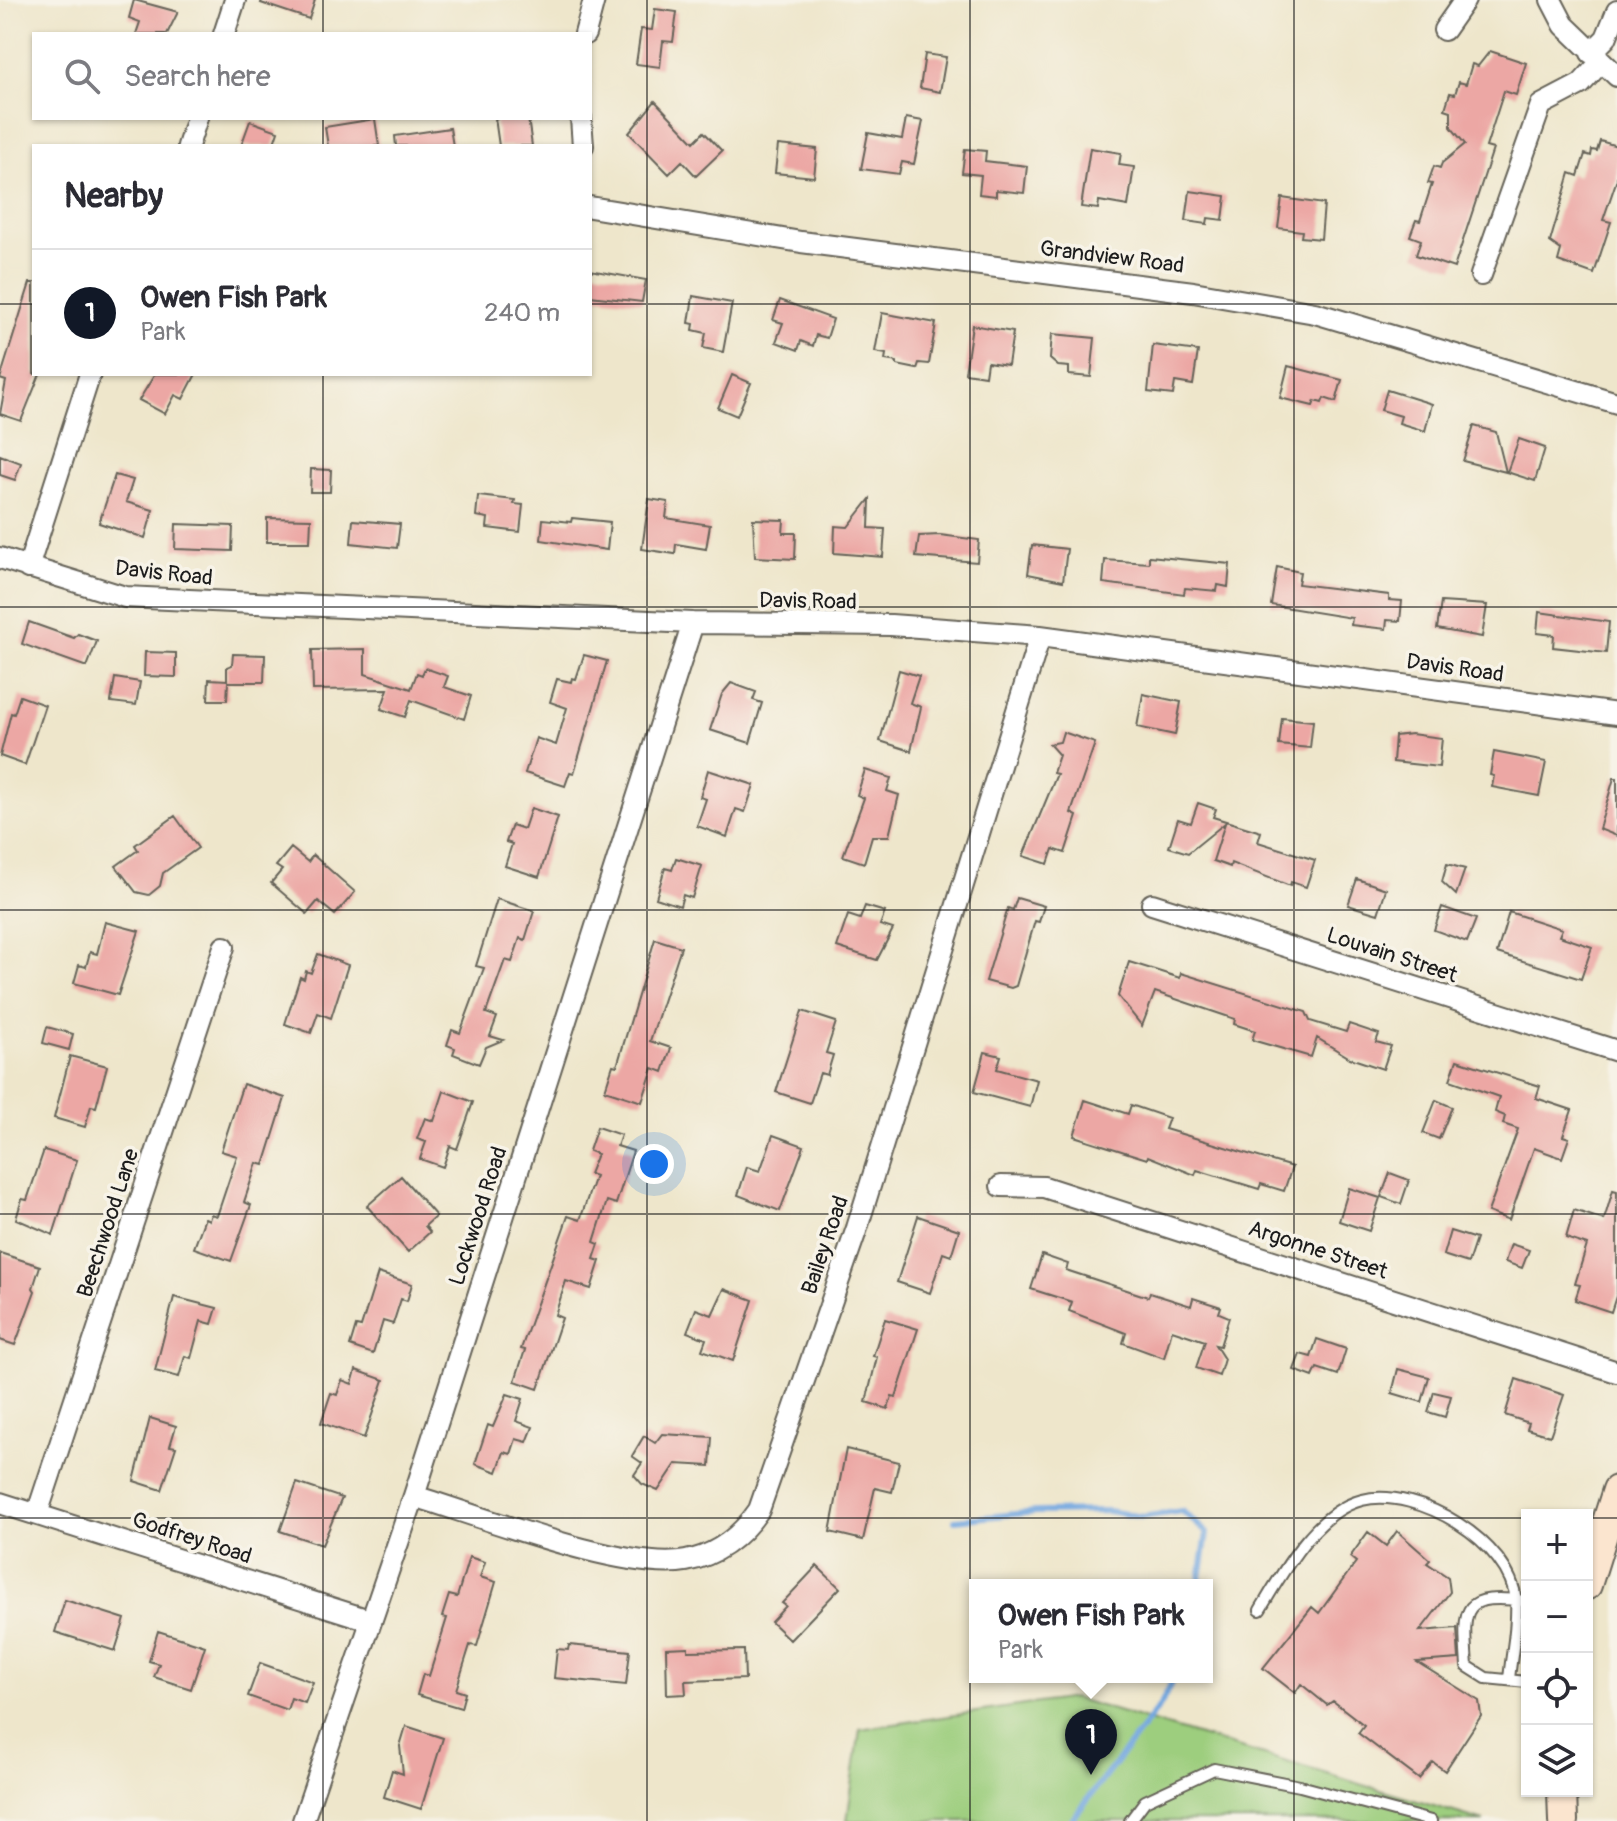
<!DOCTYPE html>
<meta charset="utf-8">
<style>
body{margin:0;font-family:Pangolin,sans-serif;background:#f2f2f3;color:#2b2b33}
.controls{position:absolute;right:24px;bottom:24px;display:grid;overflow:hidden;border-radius:0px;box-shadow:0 2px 6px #0004}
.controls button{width:72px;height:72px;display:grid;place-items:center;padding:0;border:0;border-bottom:2px solid #e1e1e2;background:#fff;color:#2b2b33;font:40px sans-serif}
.you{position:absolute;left:654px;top:1164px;width:28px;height:28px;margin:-20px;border:6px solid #fff;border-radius:50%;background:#1a73e8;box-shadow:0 0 0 12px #1a73e833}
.badge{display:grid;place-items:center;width:52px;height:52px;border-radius:50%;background:#111827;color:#fff;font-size:26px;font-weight:700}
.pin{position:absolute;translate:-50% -66px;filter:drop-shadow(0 2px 4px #0008)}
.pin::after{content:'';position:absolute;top:42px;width:28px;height:24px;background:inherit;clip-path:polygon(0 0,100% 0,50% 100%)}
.popup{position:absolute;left:969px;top:1579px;width:244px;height:104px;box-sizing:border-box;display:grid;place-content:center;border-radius:0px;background:#fff;filter:drop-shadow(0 2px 6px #0005);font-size:26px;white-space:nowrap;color:#7c7c81}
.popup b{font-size:30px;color:#2b2b33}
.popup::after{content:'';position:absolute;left:50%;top:100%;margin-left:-16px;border:16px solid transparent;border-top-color:#fff}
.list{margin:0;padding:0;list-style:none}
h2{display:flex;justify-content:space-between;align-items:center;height:104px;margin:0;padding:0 32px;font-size:34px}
h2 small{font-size:26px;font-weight:400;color:#7c7c81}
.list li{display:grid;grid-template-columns:52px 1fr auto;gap:24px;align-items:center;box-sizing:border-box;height:128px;padding:0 32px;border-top:2px solid #e1e1e2}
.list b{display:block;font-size:30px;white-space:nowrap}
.list p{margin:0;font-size:26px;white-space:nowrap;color:#7c7c81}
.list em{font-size:26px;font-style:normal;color:#7c7c81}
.icon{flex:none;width:44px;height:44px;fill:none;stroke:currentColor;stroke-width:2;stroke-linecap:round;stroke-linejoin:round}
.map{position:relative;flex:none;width:1617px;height:1821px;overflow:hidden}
.search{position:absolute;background:#fff;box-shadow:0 2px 6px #0004;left:32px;top:32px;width:560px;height:88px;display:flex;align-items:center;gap:20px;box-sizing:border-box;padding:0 28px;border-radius:0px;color:#7c7c81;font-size:30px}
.panel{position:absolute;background:#fff;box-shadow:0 2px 6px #0004;left:32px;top:144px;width:560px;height:232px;border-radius:0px}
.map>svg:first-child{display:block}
.green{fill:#9dce7e;stroke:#5c754d;stroke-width:2}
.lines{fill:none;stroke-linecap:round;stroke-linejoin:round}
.stream{stroke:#74a8e0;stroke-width:6}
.building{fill:#eca7a4}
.service-casing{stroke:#666359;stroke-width:14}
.minor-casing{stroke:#666359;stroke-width:24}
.secondary-casing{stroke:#666359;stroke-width:32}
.service{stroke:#fff;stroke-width:10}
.minor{stroke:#fff;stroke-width:20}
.secondary{stroke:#fbe5cf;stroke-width:28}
.grid{fill:none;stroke:#1c1c1c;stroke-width:2;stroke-opacity:0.55}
.labels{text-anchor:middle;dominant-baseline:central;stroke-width:7;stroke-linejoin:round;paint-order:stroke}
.street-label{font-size:22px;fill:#1c1c1c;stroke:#f7f3e8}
</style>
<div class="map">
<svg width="1617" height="1821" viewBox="0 0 1617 1821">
<rect width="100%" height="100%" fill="#f7f3e8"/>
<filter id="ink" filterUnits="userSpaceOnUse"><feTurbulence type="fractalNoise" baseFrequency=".0125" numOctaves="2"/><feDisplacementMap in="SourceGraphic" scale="16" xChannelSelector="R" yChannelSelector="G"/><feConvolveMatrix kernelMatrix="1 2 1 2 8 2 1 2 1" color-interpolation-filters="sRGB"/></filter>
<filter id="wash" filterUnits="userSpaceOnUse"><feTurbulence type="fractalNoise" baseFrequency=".006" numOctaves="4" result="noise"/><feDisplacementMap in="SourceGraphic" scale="32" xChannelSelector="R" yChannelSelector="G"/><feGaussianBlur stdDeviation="1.8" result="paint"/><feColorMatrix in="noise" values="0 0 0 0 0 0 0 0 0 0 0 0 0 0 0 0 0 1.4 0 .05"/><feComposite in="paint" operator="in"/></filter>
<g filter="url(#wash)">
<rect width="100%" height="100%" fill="#eee6cb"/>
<path class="green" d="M1073 1698 1484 1821H847L860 1729Z"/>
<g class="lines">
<path class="stream" d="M955 1520 1036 1512 1108 1511 1142 1517 1182 1511 1207 1533 1199 1585
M1071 1821 1161 1704 1174 1677"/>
</g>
<g id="blocks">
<path class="building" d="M134 0 178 12 167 34H136L140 22 129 18Z
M262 0H315L309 19 261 3Z
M655 9 677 12 673 42 663 41 660 67 636 64 641 29 652 30Z
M1490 51 1526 63 1516 95 1504 91 1486 147 1493 149 1454 268 1416 255 1421 240 1410 236 1416 220 1420 221 1432 184 1428 183 1434 166 1440 168 1442 163 1465 144 1451 127V111L1445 109 1450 93 1455 94 1459 82 1466 84 1472 64 1478 66Z
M925 54 946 57 940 92 920 88Z
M655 101 694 142 704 132 722 151 696 176 682 161 669 174 629 133Z
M495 118H528L532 146H499Z
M906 118 923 121 914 164 902 162 899 174 861 169 868 133 902 139Z
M375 119 379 146H328L325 127Z
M250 121 278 131 273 146H241Z
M450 128 453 146H396L395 136Z
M1600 141 1617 146V179L1603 220 1611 222 1594 274 1558 261 1561 250 1550 242 1570 173 1578 176 1585 154 1591 156 1592 150 1597 151Z
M778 145 817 149 814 177 775 173Z
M1090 148 1121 153 1119 165 1134 167 1128 206 1099 201 1098 209 1081 207Z
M965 149 986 151 985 161 1027 166 1024 193 996 190V196L979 194 981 175 962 173Z
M1190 191 1226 196 1223 220 1208 218 1207 224 1186 221Z
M1282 198 1324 204 1321 239 1301 237 1302 231 1278 228Z
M590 270 646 280 642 302 590 296Z
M30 283H34V374H40L21 421 0 414 6 381 0 379Z
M693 296 732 303 723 352 703 348 706 333 693 330 694 324 689 323Z
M780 300 833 319 827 338 816 335 813 346 801 341 798 350 776 342 783 323 773 320Z
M882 313 936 323 929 364 919 363 917 369 897 365V362L885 360 886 354 875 352Z
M972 325 1013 332 1008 365 987 362 985 376 965 373Z
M1052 334 1095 338 1091 377 1069 375V367L1058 366 1050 359Z
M1153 345 1198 351 1193 385 1175 382 1173 395 1148 392Z
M1288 366 1342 380 1336 402 1324 398 1322 403 1315 401 1313 406 1280 398Z
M155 374H196L183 399 175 395 165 414 139 400Z
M732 375 751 383 737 416 718 408Z
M1387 390 1432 404 1425 431 1399 423 1401 416 1381 410Z
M1474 426 1496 432 1506 472 1463 461Z
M1519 439 1545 448 1535 481 1507 472Z
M0 455 21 463 15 480 0 475Z
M311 469 331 470 330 492H310Z
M115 475 133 480 126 502 153 510 145 538 99 523Z
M478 496 515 500 514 504 523 505 520 532 487 528 488 518 476 516Z
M649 499 668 502 666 518 710 525 706 549 676 544 675 554 642 549Z
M870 499 869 528 885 529 883 557 834 553 835 526 848 527Z
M267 518 311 519 310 542H267Z
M572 518 610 522 607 550 541 540 543 519 571 522Z
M753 519 784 520 783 533H796L795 559 755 557Z
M353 520 400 524 397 548 351 543Z
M176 524 233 526 232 551 175 549Z
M940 535 979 540 977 562 916 557 919 536Z
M1032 545 1067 549 1063 581 1028 574Z
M1149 556 1230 564 1228 587 1218 585 1217 591 1185 588 1184 594 1103 583 1105 560 1149 563Z
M1277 567 1300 572 1298 584 1389 595V600L1402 601 1400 621 1387 620 1386 629 1351 625 1352 618 1271 605Z
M1441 602 1487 605 1482 637 1437 629Z
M1539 612 1609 622 1606 653 1553 647 1554 635 1537 633Z
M29 622 74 638 78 634 97 641 87 667 22 644Z
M365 649V674L411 689 417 673 422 675 425 668 448 676 444 687 471 696 464 719 411 700 405 717 381 709 388 689 313 690 312 650Z
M145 652 176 653V677L144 676Z
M233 654 265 655 264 682H228L227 700H208L209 679 227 680V667L232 665Z
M584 655 607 661 574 773 570 772 565 786 525 773 536 738 556 745 567 708 550 702 557 679 571 682 572 678 576 679Z
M899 670 919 676 910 703 921 707 911 751 880 741Z
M115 678 140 682 136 705 111 702Z
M731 683 756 692 753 700 762 703 750 743 710 730 722 694Z
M1143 694 1181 702 1175 735 1137 727Z
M20 696 45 705 25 765 0 756 11 713 14 714Z
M1282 718 1313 721 1310 748 1279 745Z
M1063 732 1095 743 1071 813 1077 816 1065 853 1053 849 1048 864 1023 856 1057 774 1053 773 1059 755 1049 744 1060 742Z
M1411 734 1442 738 1439 767 1393 762 1395 736Z
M1494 752 1546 762 1539 796 1492 787 1494 776 1490 775Z
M708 770 754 785 745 812 736 809 727 837 697 826 706 799 700 797Z
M865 770 891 778 887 791 899 795 889 836H872L864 863 843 856 864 798 857 795Z
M1614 778H1617V836L1599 829Z
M1198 803 1216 809 1213 817 1261 832 1258 842 1315 860 1306 887 1291 882 1290 886 1231 863 1230 867 1213 861 1225 823 1188 853 1169 847 1178 819 1191 823Z
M531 808 558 817 539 877 505 866 512 844 506 842 512 825 524 829Z
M175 816 198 848 163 873 160 886 149 895 136 892 116 866 138 850 135 845Z
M291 848 308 862 313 855 355 892 335 915 318 901 307 914 271 883 282 870 276 866Z
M676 858 702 866 692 898 683 895 680 906 656 898 665 868 672 870Z
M1447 864 1465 869 1456 895 1442 882Z
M1357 879 1386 889 1378 914 1348 905Z
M1017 898 1044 906 1039 922 1035 921 1016 986 1011 988 986 981 1008 908 1013 910Z
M497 899 534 911 525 940 520 938 512 962 505 960 486 1013 497 1017 490 1036 503 1040 486 1047 479 1064 453 1054 455 1048 447 1045 452 1030 460 1033 484 968 476 966Z
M865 906 885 912 880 925 893 929 877 960 837 947 848 915 860 919Z
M1442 907 1476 919 1467 942 1434 930Z
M1509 912 1562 929 1559 936 1592 947 1581 979 1497 953Z
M105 922 139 931 118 995 74 983 79 965 86 967 90 952 97 954Z
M655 939 681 947 650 1041 671 1048 663 1072 653 1068 642 1102 605 1090 613 1065 617 1066Z
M318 954 348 965 331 1018 318 1013 311 1033 285 1024 300 977 304 979 306 971 311 973Z
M1129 962 1180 978 1181 973 1306 1012 1310 1021 1346 1032 1349 1024 1379 1034 1376 1042 1391 1046 1383 1069 1350 1058 1317 1038 1311 1057 1252 1040 1255 1031 1234 1024 1235 1019 1155 992 1142 1026 1118 996Z
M802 1011 836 1022 826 1053 833 1055 827 1075 820 1073 810 1103 776 1092Z
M47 1027 73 1034 69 1050 43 1043Z
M985 1052 1001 1056 997 1069 1037 1080 1030 1107 974 1092Z
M70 1056 107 1066 96 1107 91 1106 85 1127 54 1118Z
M1457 1060 1540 1086 1536 1098 1572 1110 1563 1136 1569 1138 1562 1158 1534 1148 1509 1220 1488 1212 1518 1129 1503 1124 1505 1116 1495 1112 1499 1097 1450 1080Z
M243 1084 285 1098 264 1165 257 1163 244 1202 251 1205 231 1261 194 1248 205 1218 209 1220 211 1214 217 1216 237 1156 221 1151Z
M444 1091 473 1102 457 1149 450 1146 443 1167 420 1159 426 1142 417 1139 425 1118 434 1121Z
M1085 1100 1128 1114 1131 1105 1169 1118 1165 1129 1292 1167 1284 1191 1261 1184 1259 1189 1197 1170 1195 1175 1148 1156 1147 1159 1074 1136Z
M1436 1100 1452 1107 1439 1139 1423 1133Z
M597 1127 621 1135 617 1146 633 1151 616 1204 607 1201 594 1242 599 1244 594 1259 600 1261 591 1289 566 1281 555 1315 562 1318 538 1389 515 1381 525 1350 521 1349 568 1216 580 1220 595 1176 589 1174 597 1154 589 1151Z
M773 1135 804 1146 780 1211 738 1195 747 1167 760 1171Z
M44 1150 77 1160 53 1235 16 1219 22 1199 27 1200Z
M1390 1173 1409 1180 1401 1204 1381 1197Z
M401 1176 436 1216 425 1226 430 1232 408 1252 367 1206Z
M1349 1188 1380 1198 1369 1231 1339 1221Z
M1613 1190 1617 1191V1293L1611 1312 1575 1300 1580 1285 1575 1284 1587 1245 1566 1238 1574 1210 1604 1220Z
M918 1216 959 1230 951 1256 943 1253 930 1293 897 1282Z
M1450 1231 1476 1239 1468 1263 1443 1255Z
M1511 1244 1529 1250 1522 1268 1505 1262Z
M0 1253 40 1266 33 1288 35 1291 15 1345 0 1340Z
M1042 1255 1068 1264 1066 1270 1148 1297 1150 1293 1191 1306 1193 1298 1221 1307 1219 1313 1229 1317 1220 1346 1215 1345 1224 1359 1219 1376 1196 1368 1205 1341 1172 1330 1164 1358 1123 1343 1126 1333 1069 1311 1072 1302 1031 1289Z
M378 1273 412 1284 407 1301 401 1299 393 1324 383 1321 373 1354 350 1346 356 1326 361 1327Z
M724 1289 753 1300 733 1361 702 1350 706 1339 687 1332 696 1309 712 1315Z
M174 1297 217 1308 212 1324 201 1321 191 1358 185 1356 179 1377 155 1371Z
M885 1319 918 1329 896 1397 892 1396 888 1409 866 1402 877 1357 873 1356Z
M1317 1339 1346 1349 1338 1375 1317 1368 1313 1377 1294 1370 1300 1354 1311 1357Z
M1398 1369 1429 1377 1422 1402 1392 1393Z
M356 1370 384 1380 364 1438 321 1423 331 1393 337 1395 342 1380 352 1384Z
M1516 1379 1564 1395 1550 1436 1527 1429 1529 1423 1505 1415Z
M1434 1392 1451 1396 1445 1417 1428 1412Z
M507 1394 523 1399 516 1421 533 1427 527 1442 516 1439 511 1454 504 1452 497 1472 475 1464 488 1425 493 1427Z
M150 1418 176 1426 170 1446 176 1447 162 1490 134 1481Z
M662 1434 712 1437 710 1466 676 1464 658 1491 642 1484 634 1475 642 1463 632 1456 644 1436 655 1443Z
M846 1449 899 1462 892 1492 875 1488 863 1540 830 1532Z
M297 1483 342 1498 322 1545 280 1531Z
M1397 1531 1430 1560 1427 1563 1448 1577 1450 1592 1420 1631 1457 1628 1459 1659 1417 1662 1479 1701 1481 1716 1445 1771 1433 1762 1419 1779 1358 1733 1364 1725 1333 1701 1327 1705 1301 1684 1295 1693 1263 1668 1312 1607 1319 1613 1356 1562 1350 1557 1368 1532 1386 1546Z
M469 1557 485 1562 480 1577 496 1582 477 1646 470 1645 456 1690 465 1693 461 1708 417 1695 423 1674 429 1676 447 1618 442 1617 449 1595 457 1597Z
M817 1566 840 1588 790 1640 771 1622 786 1606 782 1603Z
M65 1600 125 1619 115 1651 55 1632Z
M158 1631 205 1646 191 1689 154 1677 159 1664 149 1661Z
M569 1645 630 1651 626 1685 554 1678 557 1649 568 1650Z
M688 1647V1651L744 1650 745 1679 685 1681 686 1694 667 1695 666 1648Z
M260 1663 313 1682 305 1703 291 1698 287 1710 248 1696Z
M406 1726 443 1738 421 1809 384 1797 392 1770 403 1774 400 1746Z"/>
</g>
</g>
<g filter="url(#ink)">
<use href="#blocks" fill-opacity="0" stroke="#666359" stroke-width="2"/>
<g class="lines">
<defs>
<path id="service" d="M1527 1601C1460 1593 1463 1607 1467 1666L1486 1678 1527 1682
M1260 1610C1283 1572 1315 1512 1362 1500 1417 1486 1511 1542 1516 1601 1518 1626 1511 1655 1509 1680
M1130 1821 1145 1801 1214 1769 1300 1786 1431 1821"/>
<path id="minor" d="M1551 0 1564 25 1617 76
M1444 30 1465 0
M224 34 235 0
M585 34 594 0
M1591 53 1606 38 1617 11
M581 118 583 146
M188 146 197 118
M590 207 801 242 1193 292 1315 313 1617 403
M1481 275 1541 105 1581 84 1600 63
M0 558 125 597 693 623 891 625 1040 636 1617 714
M28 568 90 374
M1152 904 1617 1051
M1001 1186 1044 1187 1617 1372
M414 1496C477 1515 626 1573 686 1561 718 1555 741 1536 759 1510L857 1228 1040 636
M0 1503 369 1620
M37 1514 224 947
M303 1821 414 1496 693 623"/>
<path id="secondary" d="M1587 1585 1617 1490
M1562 1791 1563 1821"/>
</defs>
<use href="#service" class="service-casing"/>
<use href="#minor" class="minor-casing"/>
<use href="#secondary" class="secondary-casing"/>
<use href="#service" class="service"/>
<use href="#minor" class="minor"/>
<use href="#secondary" class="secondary"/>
</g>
</g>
<path class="grid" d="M323 0V34M647 0V1821M970 0V1821M1294 0V1821M323 118V146M0 304H34M590 304H1617M323 374V1821M0 607H1617M0 910H1617M0 1214H1617M0 1518H1527M1587 1518H1617"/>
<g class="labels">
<g class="street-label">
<text transform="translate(1112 257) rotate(7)">Grandview Road</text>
<text transform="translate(164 573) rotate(6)">Davis Road</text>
<text transform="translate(808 601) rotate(1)">Davis Road</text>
<text transform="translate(1455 668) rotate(8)">Davis Road</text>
<text transform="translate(1392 955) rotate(18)">Louvain Street</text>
<text transform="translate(478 1216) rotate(-72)">Lockwood Road</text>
<text transform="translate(108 1223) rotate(-72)">Beechwood Lane</text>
<text transform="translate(825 1245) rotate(-71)">Bailey Road</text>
<text transform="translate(1318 1250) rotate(18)">Argonne Street</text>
<text transform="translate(192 1538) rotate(18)">Godfrey Road</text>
</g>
</g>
</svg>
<div class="controls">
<button>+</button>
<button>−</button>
<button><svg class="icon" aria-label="locate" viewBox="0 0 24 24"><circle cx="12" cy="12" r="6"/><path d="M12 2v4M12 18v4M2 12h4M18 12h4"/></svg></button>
<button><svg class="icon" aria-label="layers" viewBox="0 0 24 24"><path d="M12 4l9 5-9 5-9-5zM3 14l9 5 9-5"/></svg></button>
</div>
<div class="you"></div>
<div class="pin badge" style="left:1091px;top:1775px">1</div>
<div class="popup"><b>Owen Fish Park</b>Park</div>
<div class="search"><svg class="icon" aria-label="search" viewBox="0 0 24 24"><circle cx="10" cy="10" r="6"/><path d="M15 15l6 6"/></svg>Search here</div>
<section class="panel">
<h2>Nearby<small></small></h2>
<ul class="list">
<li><span class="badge">1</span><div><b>Owen Fish Park</b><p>Park</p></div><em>240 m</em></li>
</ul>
</section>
</div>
